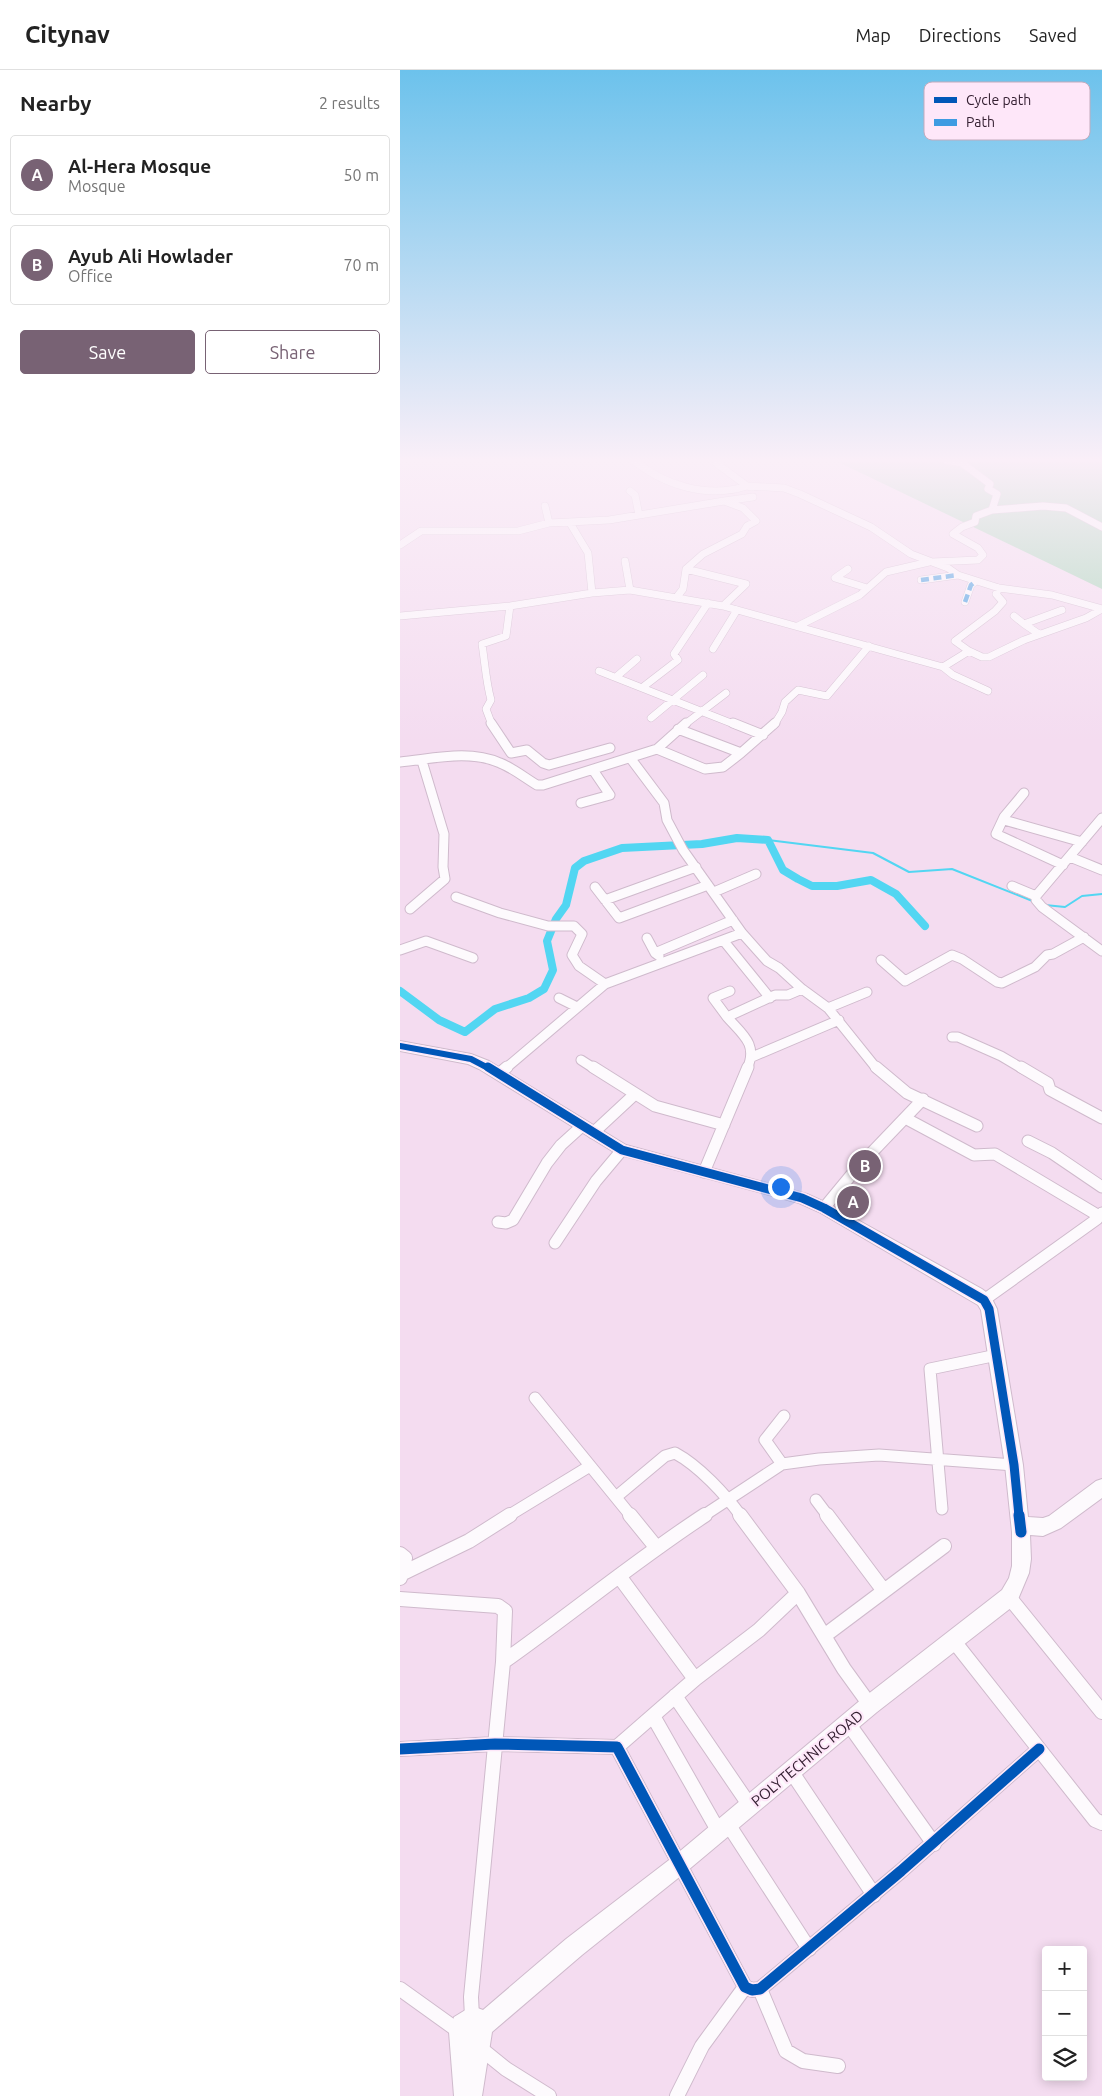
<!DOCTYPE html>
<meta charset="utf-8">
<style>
body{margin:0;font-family:Ubuntu,sans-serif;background:#f6f6f6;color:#222}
.controls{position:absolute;right:15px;bottom:15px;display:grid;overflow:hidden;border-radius:5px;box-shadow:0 2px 12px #0003}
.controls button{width:45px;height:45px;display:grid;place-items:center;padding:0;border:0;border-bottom:1px solid #e0e0e0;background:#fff;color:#222;font:25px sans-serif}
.you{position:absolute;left:380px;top:1116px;width:18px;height:18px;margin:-12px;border:4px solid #fff;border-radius:50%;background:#1a73e8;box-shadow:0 0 0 8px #1a73e833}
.badge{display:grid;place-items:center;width:32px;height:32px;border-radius:50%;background:#786274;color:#fff;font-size:16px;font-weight:700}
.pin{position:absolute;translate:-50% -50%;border:2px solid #fff;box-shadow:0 1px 5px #0006}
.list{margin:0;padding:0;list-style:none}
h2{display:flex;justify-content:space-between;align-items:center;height:65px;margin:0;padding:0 20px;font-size:21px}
h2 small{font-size:16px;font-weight:400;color:#767676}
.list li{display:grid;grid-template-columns:32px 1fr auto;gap:15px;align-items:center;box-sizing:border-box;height:80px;margin:0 10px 10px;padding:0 10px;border:1px solid #e0e0e0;border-radius:5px}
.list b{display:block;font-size:19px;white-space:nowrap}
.list p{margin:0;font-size:16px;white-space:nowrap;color:#767676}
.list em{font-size:16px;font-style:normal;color:#767676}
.actions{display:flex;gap:10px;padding:15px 20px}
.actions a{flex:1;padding:11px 0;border:1px solid #786274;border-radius:5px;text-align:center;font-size:18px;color:#786274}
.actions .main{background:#786274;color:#fff}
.icon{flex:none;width:28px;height:28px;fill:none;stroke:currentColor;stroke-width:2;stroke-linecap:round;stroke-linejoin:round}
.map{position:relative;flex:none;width:702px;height:2026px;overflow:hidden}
header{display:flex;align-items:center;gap:30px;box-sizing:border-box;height:70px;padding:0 25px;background:#fff;border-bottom:1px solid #e0e0e0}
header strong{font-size:24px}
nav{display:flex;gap:28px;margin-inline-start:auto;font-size:18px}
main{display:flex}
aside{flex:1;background:#fff}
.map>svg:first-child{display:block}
.forest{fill:#a5d4b7}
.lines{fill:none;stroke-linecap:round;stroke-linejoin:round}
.stream{stroke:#52d6f2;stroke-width:2}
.canal{stroke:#52d6f2;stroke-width:8}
.street-far3-casing{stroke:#cfbacc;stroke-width:8}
.street-far2-casing{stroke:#cfbacc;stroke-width:11}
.street-far1-casing{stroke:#cfbacc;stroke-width:13}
.street-casing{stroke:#cfbacc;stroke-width:16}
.secondary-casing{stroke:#cfbacc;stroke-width:2}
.street-far3{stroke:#fdfafd;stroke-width:7}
.street-far2{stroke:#fdfafd;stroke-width:9}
.street-far1{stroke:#fdfafd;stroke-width:11}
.street{stroke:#fdfafd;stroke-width:14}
.secondary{fill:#fdfafd;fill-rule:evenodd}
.quiet{stroke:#3e9be2;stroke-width:4.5;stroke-dasharray:8 4.5;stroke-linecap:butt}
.cycleway-far2-casing{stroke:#fee7f9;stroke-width:9}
.cycleway-far1-casing{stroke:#fee7f9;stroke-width:12}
.cycleway-casing{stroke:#fee7f9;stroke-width:14}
.cycleway-far2{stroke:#0057b8;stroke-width:6}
.cycleway-far1{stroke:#0057b8;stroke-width:9}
.cycleway{stroke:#0057b8;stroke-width:11}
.labels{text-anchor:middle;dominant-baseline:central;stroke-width:4.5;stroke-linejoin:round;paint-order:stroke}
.near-street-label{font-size:15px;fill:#352032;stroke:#fee7f9}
.key{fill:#fee7f9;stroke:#c2abbd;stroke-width:1}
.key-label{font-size:14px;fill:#352032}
</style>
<header>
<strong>Citynav</strong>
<nav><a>Map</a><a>Directions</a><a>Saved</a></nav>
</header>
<main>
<aside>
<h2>Nearby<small>2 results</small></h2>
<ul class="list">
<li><span class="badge">A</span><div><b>Al-Hera Mosque</b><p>Mosque</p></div><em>50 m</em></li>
<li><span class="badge">B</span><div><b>Ayub Ali Howlader</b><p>Office</p></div><em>70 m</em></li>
</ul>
<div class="actions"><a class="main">Save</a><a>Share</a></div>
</aside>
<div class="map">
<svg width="702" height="2026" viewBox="0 0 702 2026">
<rect width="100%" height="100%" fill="#f4dcf0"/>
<path class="forest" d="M432 389H702V519Z"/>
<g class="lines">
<path class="stream" d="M368 770 473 783 509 802 552 799 635 832
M645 835 665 837 682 826 702 824"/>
<path class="canal" d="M0 921 39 950 65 962 95 939 129 928 144 919 153 900 147 871 156 849 166 835 175 798 184 791 222 778 302 774 337 768 368 770 383 800 398 809 412 816H437L471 810 496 824 525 856"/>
<defs>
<path id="street-far3" d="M232 389C263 415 307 429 347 416L316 393V389
M546 390 562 393 590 414 588 419 597 424 592 440 576 446 575 452 562 457 553 464 578 478 583 485 578 490 532 492 548 498 558 505 599 518 652 525 702 539 686 548 624 570 589 587H582L569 581 543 597 553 605 588 621
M352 417 347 416 384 418 400 424 471 457 511 484 532 492
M230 421 235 425 239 445
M324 431 353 427
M145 436 149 453
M592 440 643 436 666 438 702 457
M170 453 188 483 192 523
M0 475 21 461H118L149 453 209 450 324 431 343 438 356 451 347 456 342 464 303 484 286 499 283 519 276 528
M225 491 230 520
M286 499 346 514 323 536 543 597
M448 499 435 508 467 518
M521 510 558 505
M565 532 571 515 576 511
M0 546 110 536 192 523 230 520 323 536
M614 546 624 554
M398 556 460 525 486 502 529 492
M639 564 624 554 662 540
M313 579 337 540
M569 581 555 571 595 541 603 532 596 524 599 518
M199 601 336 655
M216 607 237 589
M243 617 278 590 274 584 308 533
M251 648 303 605
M92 655 86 639 91 630C86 612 85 593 82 574L106 566 110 536
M284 655 326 623
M374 655 382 642 385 632 398 620 427 626 469 576"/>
<path id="street-far2" d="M91 653 111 683 127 680 143 693 149 695 210 678
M333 653 363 665
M257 679 305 699 323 697 341 683 278 659
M341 683 375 653
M231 689 264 733 267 750 283 780 342 863 367 891 379 898 402 919 388 925H375L327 947 313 928 330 921
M0 692C32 689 69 679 100 693 113 698 125 708 137 715H143L257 679 286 653
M624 723 604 747 596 764 663 795
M181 733 210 725 193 700
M702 748 636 826V830L642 837 702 881
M604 750 682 772
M670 787 702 800
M612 816 636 826
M195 817 219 848 308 815
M314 822 356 804
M56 827 100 843 148 856H174L182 864 172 885 179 896 205 914
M205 830 296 797
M10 839 45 809 43 797 44 764 22 691
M247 868 255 883 259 886
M323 870 370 928
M0 880 26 871 73 888
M255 883 333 850
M481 890 505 911 552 885 562 889 597 912 602 913 635 897 647 885 653 884 684 867
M402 919 428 938 477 999
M159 928 177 937
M428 938 467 922
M327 947C343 965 358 974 347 999
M552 967H558L601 986 623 999
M352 987 439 950
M181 990 195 999
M105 999 205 914 342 863"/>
<path id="street-far1" d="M193 997 255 1036 324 1055
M476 997 507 1023 577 1056
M621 997 648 1013 650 1020 702 1048
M100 1003 107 997
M505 1048 574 1085 595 1084 699 1146
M193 1063 235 1024
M628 1071 652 1083 702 1117
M304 1102 348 997
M424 1138 457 1098 523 1029
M98 1152 106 1153 113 1150 147 1093 161 1075 182 1056
M155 1173 196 1111 222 1080
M584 1230 697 1149 702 1143
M135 1328 231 1446
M382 1394 365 1370 384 1346
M216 1427 265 1386 275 1383C299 1396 325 1424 341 1446
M416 1430 428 1446
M542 1439 530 1299 597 1285
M108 1446 190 1396
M303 1446 382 1394 419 1389 479 1385 614 1395"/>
<path id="street" d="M230 1445 256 1477
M340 1445 398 1523 444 1599 470 1635
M427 1445 484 1521
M0 1484 5 1488 0 1508
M1 1504 69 1471 110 1445
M219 1506 295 1609
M609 1527 702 1642
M0 1529 98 1536 105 1541 103 1592 71 1927 72 1947
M424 1566 544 1476
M553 1570 695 1750 702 1753
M103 1592C171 1544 236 1490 305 1445
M275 1626 350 1736
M253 1646 319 1762
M448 1653 534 1774
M217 1677 295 1609 359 1560 398 1523
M0 1679 95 1674 217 1677 345 1917 352 1920 360 1919 501 1801 639 1679
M391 1701 474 1825
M328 1754 409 1879
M0 1919 60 1962
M360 1919 386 1981 403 1991 438 1996
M80 1978 106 1999 149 2026
M277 2026 302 1976 345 1917"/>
<path id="secondary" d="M0 971 71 984 89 991 226 1075 407 1124 429 1134 582 1219 590 1225 597 1239 623 1395 628 1447 643 1448 649 1446 696 1411 702 1409V1428L661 1458 643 1466 630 1465 631 1489 629 1503 616 1534 477 1642 287 1801 182 1885 92 1962 82 2026H54L49 1962 54 1947 72 1936 83 1940 166 1869 273 1787 463 1628 602 1520 609 1508 612 1496V1462L605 1395 581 1240 578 1235 419 1142 399 1133 217 1084 79 999 68 994 0 981Z"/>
</defs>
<use href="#street-far3" class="street-far3-casing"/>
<use href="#street-far2" class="street-far2-casing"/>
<use href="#street-far1" class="street-far1-casing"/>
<use href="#street" class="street-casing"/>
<use href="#secondary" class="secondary-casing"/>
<use href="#street-far3" class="street-far3"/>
<use href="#street-far2" class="street-far2"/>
<use href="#street-far1" class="street-far1"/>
<use href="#street" class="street"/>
<use href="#secondary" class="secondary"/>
<path class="quiet" d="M521 510 558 505
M565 532 571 515 576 511"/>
<defs>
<path id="cycleway-far2" d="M0 976 71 989 90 999"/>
<path id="cycleway-far1" d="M88 997 222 1080 402 1128 424 1138 584 1230 589 1239 614 1395 619 1446"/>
<path id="cycleway" d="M619 1445 621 1462
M0 1679 95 1674 217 1677 345 1917 352 1920 360 1919 501 1801 639 1679"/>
</defs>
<use href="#cycleway-far2" class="cycleway-far2-casing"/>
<use href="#cycleway-far1" class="cycleway-far1-casing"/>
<use href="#cycleway" class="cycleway-casing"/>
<use href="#cycleway-far2" class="cycleway-far2"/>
<use href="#cycleway-far1" class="cycleway-far1"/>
<use href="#cycleway" class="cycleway"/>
</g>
<linearGradient id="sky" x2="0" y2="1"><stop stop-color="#6cc2ec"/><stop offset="0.58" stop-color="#faeff8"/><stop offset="1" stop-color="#faeff8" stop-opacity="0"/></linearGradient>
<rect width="702" height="673" fill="url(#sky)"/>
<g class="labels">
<g class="near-street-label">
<text transform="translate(407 1688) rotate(-40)">POLYTECHNIC ROAD</text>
</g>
</g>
<rect x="524" y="12" width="166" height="58" rx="8" class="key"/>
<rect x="534" y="27" width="23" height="6" fill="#0057b8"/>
<rect x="534" y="49" width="23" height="7" fill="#3e9be2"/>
<g class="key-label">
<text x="566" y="35">Cycle path</text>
<text x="566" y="57">Path</text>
</g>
</svg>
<div class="controls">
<button>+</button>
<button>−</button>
<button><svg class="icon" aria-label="layers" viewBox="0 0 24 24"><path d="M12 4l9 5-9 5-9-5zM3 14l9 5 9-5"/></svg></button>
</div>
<div class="you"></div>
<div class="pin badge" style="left:453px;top:1132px">A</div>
<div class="pin badge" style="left:465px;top:1096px">B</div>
</div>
</main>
